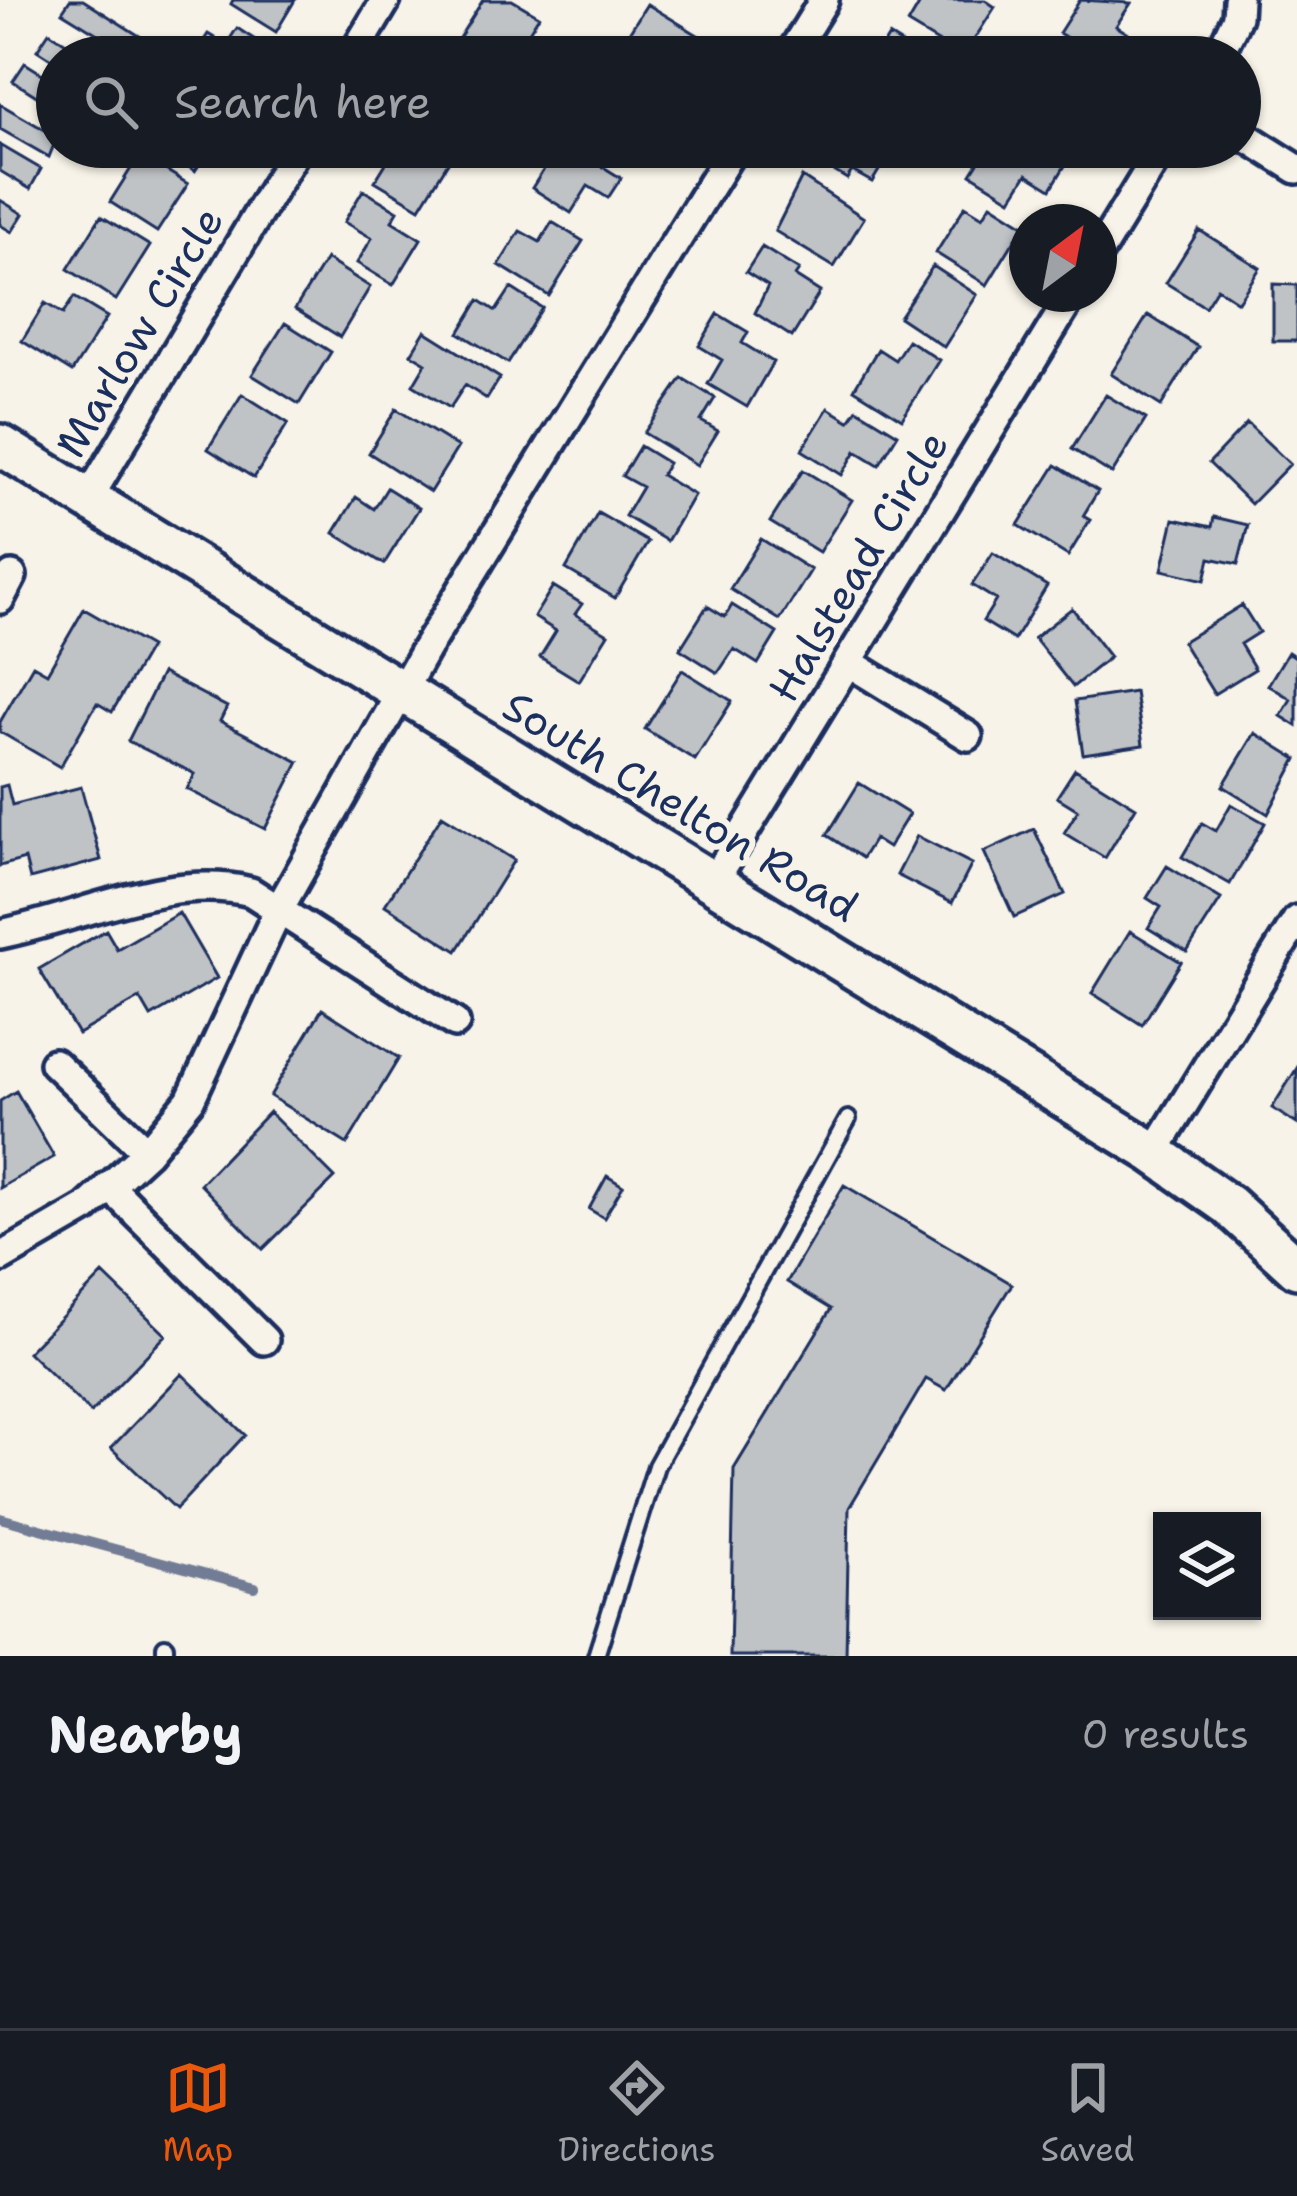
<!DOCTYPE html>
<style>
body{margin:0;font-family:"Shantell Sans",sans-serif;background:#242831;color:#f1f3f6}
.controls{position:absolute;right:36px;bottom:36px;display:grid;overflow:hidden;border-radius:0px;box-shadow:0 3px 9px #0004}
.controls button{width:108px;height:108px;display:grid;place-items:center;padding:0;border:0;border-bottom:3px solid #363941;background:#171b24;color:#f1f3f6;font:60px sans-serif}
.compass{position:absolute;left:1009px;top:204px;width:108px;height:108px;border-radius:50%;background:#171b24;box-shadow:0 3px 9px #0004;rotate:32deg}
.list{margin:0;padding:0;list-style:none}
h2{display:flex;justify-content:space-between;align-items:center;height:156px;margin:0;padding:0 48px;font-size:51px}
h2 small{font-size:39px;font-weight:400;color:#9ea1a6}
.icon{flex:none;width:66px;height:66px;fill:none;stroke:currentColor;stroke-width:2;stroke-linecap:round;stroke-linejoin:round}
.map{position:relative;flex:none;width:1297px;height:1656px;overflow:hidden}
.search{position:absolute;background:#171b24;box-shadow:0 3px 9px #0004;left:36px;right:36px;top:36px;height:132px;display:flex;align-items:center;gap:30px;box-sizing:border-box;padding:0 42px;border-radius:66px;color:#9ea1a6;font-size:45px}
.sheet{height:372px;background:#171b24}
nav{display:flex;justify-content:space-around;align-items:center;box-sizing:border-box;height:168px;border-top:3px solid #363941;background:#171b24;font-size:33px;color:#9ea1a6}
nav a{display:grid;justify-items:center;gap:6px}
nav .on{color:#ea580c}
.map>svg:first-child{display:block}
.lines{fill:none;stroke-linecap:round;stroke-linejoin:round}
.stream{stroke:#727c95;stroke-width:10}
.building{fill:#c0c3c5;stroke:#1b2f5e;stroke-width:3}
.service-casing{stroke:#1b2f5e;stroke-width:22}
.minor-casing{stroke:#1b2f5e;stroke-width:36}
.secondary-casing{stroke:#1b2f5e;stroke-width:48}
.service{stroke:#f7f3e8;stroke-width:14}
.minor{stroke:#f7f3e8;stroke-width:27}
.secondary{stroke:#f7f3e8;stroke-width:39}
.labels{text-anchor:middle;dominant-baseline:central;stroke-width:12;stroke-linejoin:round;paint-order:stroke}
.street-label{font-size:42px;fill:#1b2f5e;stroke:#f7f3e8}
</style>
<div class="map">
<svg width="1297" height="1656" viewBox="0 0 1297 1656">
<rect width="100%" height="100%" fill="#f7f3e8"/>
<filter id="ink" filterUnits="userSpaceOnUse"><feTurbulence type="fractalNoise" baseFrequency=".00833" numOctaves="2"/><feDisplacementMap in="SourceGraphic" scale="24" xChannelSelector="R" yChannelSelector="G"/><feConvolveMatrix kernelMatrix="1 2 1 2 8 2 1 2 1" color-interpolation-filters="sRGB"/></filter>
<g filter="url(#ink)">
<g class="lines">
<path class="stream" d="M0 1518 255 1587"/>
</g>
<path class="building" d="M70 0H83L141 37 130 54 62 12Z
M233 0H295L276 32 231 4Z
M483 0H512L539 16 513 57H489L459 38Z
M922 0H985L995 7 963 57 908 24Z
M1080 0 1131 3 1116 26 1140 41 1130 57H1097L1059 33Z
M647 4 706 40 695 57 615 55Z
M237 28 269 49 264 57H193L208 34 226 45Z
M49 32 88 57H57V63L37 50Z
M889 36 923 57H876Z
M25 63 57 83V109L13 81Z
M0 104 57 137 49 157 0 129Z
M0 145 41 169 30 189 0 171Z
M157 147H211L195 171Z
M396 147H438L452 156 420 208 375 181Z
M558 147H571L621 178 608 198 588 186 571 213 532 188Z
M615 147H641L634 159Z
M821 147H893L872 182 852 171 847 179 814 159Z
M988 147H1050L1069 159 1051 189 1027 174 1011 199 971 174Z
M140 154 188 184 157 232 110 202Z
M802 177 864 218 834 267 775 231Z
M363 190 398 211 392 221 421 239 393 285 357 263 372 238 344 222Z
M0 200 23 214 12 232 0 225Z
M991 204 1024 225 987 285 936 253 965 206 983 217Z
M101 216 150 246 116 300 68 269Z
M552 222 583 241 549 296 499 265 520 231 540 242Z
M1199 230 1260 268 1238 302 1217 288 1205 307 1166 283Z
M762 247 799 270 795 276 820 292 792 337 755 313 768 286 746 272Z
M326 259 370 287 340 337 295 309Z
M933 266 977 295 944 347 899 317Z
M1273 284 1297 285V341H1273Z
M511 288 542 308 508 363 459 333 479 300 496 311Z
M74 297 107 317 72 372 22 341 45 303 63 314Z
M718 314 748 332 742 343 773 362 747 407 708 384 722 360 699 346Z
M1148 315 1198 347 1161 406 1111 374Z
M285 323 331 352 299 404 252 375Z
M425 331 500 378 487 399 465 385 450 408 413 385 426 363 411 354Z
M908 340 939 360 902 419 854 389 878 349 895 360Z
M682 378 715 398 701 421 718 431 697 465 644 433Z
M242 394 288 423 254 478 208 449Z
M1106 395 1146 419 1112 474 1072 449Z
M828 408 849 421 857 409 898 434 879 465 856 451 842 475 802 450Z
M396 409 458 447 430 492 369 453Z
M1247 423 1290 464 1251 504 1209 463Z
M640 446 668 463 661 475 694 495 667 541 625 516 642 487 622 476Z
M1056 465 1098 491 1083 516 1090 520 1068 556 1018 525Z
M803 470 852 500 819 552 770 522Z
M387 488 419 508 384 564 334 533 356 497 374 509Z
M598 513 648 542 615 598 566 569Z
M1214 517 1248 525 1238 564 1210 558 1205 580 1162 570 1174 519 1212 527Z
M761 539 811 570 780 620 730 589Z
M993 553 1047 586 1014 640 983 621 996 600 972 585Z
M553 586 582 604 575 614 608 634 579 681 540 657 556 631 534 617Z
M732 605 777 633 758 664 734 649 718 673 680 649 707 606 725 617Z
M1242 605 1259 632 1240 644 1255 669 1214 694 1182 642Z
M1072 608 1110 657 1073 687 1034 638Z
M84 609 150 647 112 712 97 703 60 767 0 732V722L33 665 47 673Z
M1288 652 1297 658V726L1281 716 1291 699 1268 685Z
M682 670 732 701 695 760 645 729Z
M162 673 227 707 220 721 299 762 265 829 187 789 195 774 128 741Z
M1135 692 1143 745 1083 754 1075 701Z
M1255 733 1297 759 1268 814 1223 786Z
M1075 769 1136 807 1105 858 1064 833 1078 810 1057 797Z
M859 783 909 814 888 848 874 839 862 858 827 835Z
M7 785 12 805 81 787 101 860 30 879 25 859 0 866V787Z
M1231 804 1265 823 1230 884 1182 857 1202 823 1216 831Z
M442 815 514 860 457 951 385 905Z
M1034 829 1065 894 1014 917 984 852Z
M917 836 972 864 952 903 897 875Z
M1167 866 1221 899 1187 952 1148 928 1161 907 1147 898Z
M179 913 217 978 151 1017 140 998 78 1034 39 969 106 930 117 949Z
M1130 931 1181 962 1142 1025 1092 993Z
M322 1009 399 1058 347 1144 270 1096Z
M1297 1068V1124L1272 1108Z
M16 1091 54 1157 0 1188V1101Z
M269 1112 335 1178 263 1249 200 1184Z
M607 1176 623 1186 604 1218 589 1209Z
M844 1185 1012 1284 946 1390 926 1379 849 1508 846 1656H730L734 1469 831 1309 787 1282Z
M103 1274 166 1335 91 1413 28 1352Z
M182 1374 245 1435 176 1509 111 1448Z"/>
<g class="lines">
<defs>
<path id="service" d="M165 1656V1646
M596 1656 656 1466 848 1119"/>
<path id="minor" d="M352 57 386 0
M789 57 824 0
M1218 57 1237 17 1238 0
M1240 133 1297 169
M1099 252 1163 147
M88 499 298 147
M0 599 12 576
M848 662 968 736
M714 881 1073 294
M0 934C81 918 168 872 251 892L455 1023
M54 1063 147 1152
M1154 1153 1297 920
M109 1186 264 1340
M0 1258 86 1208 147 1152 190 1100 279 909 425 650 734 147"/>
<path id="secondary" d="M0 445 1154 1153 1228 1205 1297 1268"/>
</defs>
<use href="#service" class="service-casing"/>
<use href="#minor" class="minor-casing"/>
<use href="#secondary" class="secondary-casing"/>
<use href="#service" class="service"/>
<use href="#minor" class="minor"/>
<use href="#secondary" class="secondary"/>
</g>
</g>
<g class="labels">
<g class="street-label">
<text transform="translate(139 332) rotate(-59)">Marlow Circle</text>
<text transform="translate(858 566) rotate(-59)">Halstead Circle</text>
<text transform="translate(681 806) rotate(31)">South Chelton Road</text>
</g>
</g>
</svg>
<div class="controls">
<button><svg class="icon" aria-label="layers" viewBox="0 0 24 24"><path d="M12 4l9 5-9 5-9-5zM3 14l9 5 9-5"/></svg></button>
</div>
<svg class="compass" viewBox="-18 -18 36 36"><path d="M0-13l5 13h-10z" fill="#e53935"/><path d="M0 13l5-13h-10z" fill="#9ea1a6"/></svg>
<div class="search"><svg class="icon" aria-label="search" viewBox="0 0 24 24"><circle cx="10" cy="10" r="6"/><path d="M15 15l6 6"/></svg>Search here</div>
</div>
<section class="sheet">
<h2>Nearby<small>0 results</small></h2>
<ul class="list">
</ul>
</section>
<nav>
<a class="on"><svg class="icon" aria-label="map" viewBox="0 0 24 24"><path d="M3 6l6-2 6 2 6-2v14l-6 2-6-2-6 2zM9 4v14M15 6v14"/></svg>Map</a>
<a><svg class="icon" aria-label="directions" viewBox="0 0 24 24"><path d="M12 3l9 9-9 9-9-9zM9 14v-3h6M13 9l2 2-2 2"/></svg>Directions</a>
<a><svg class="icon" aria-label="saved" viewBox="0 0 24 24"><path d="M7 4h10v16l-5-4-5 4z"/></svg>Saved</a>
</nav>
